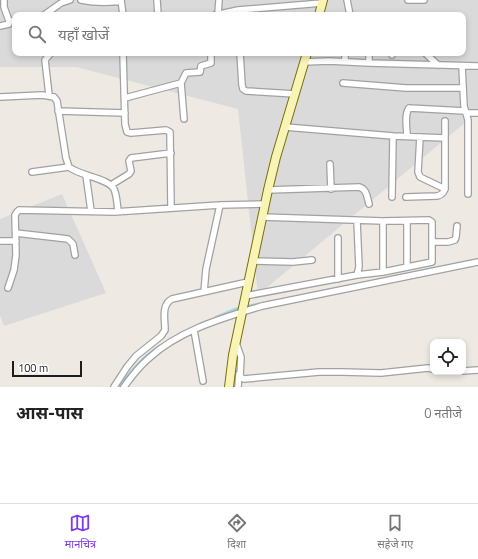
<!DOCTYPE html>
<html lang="hi">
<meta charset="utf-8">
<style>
body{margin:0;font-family:"Titillium Web","Noto Sans Devanagari",sans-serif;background:#f6f6f6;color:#222}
.controls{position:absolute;right:12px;bottom:12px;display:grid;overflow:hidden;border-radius:8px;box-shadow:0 2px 6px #0003}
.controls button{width:36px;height:36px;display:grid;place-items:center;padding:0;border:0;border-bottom:1px solid #e0e0e0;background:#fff;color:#222;font:20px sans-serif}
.scale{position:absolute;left:12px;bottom:10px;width:70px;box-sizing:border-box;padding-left:4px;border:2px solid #1d1d1d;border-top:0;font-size:11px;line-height:14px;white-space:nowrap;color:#1d1d1d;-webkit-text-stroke:3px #fff;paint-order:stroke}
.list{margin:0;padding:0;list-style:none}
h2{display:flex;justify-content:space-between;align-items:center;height:52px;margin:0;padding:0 16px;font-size:17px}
h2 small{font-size:13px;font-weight:400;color:#767676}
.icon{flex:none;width:22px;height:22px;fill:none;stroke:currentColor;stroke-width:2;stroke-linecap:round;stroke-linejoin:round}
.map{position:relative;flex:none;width:478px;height:387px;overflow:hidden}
.search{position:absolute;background:#fff;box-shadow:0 2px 6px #0003;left:12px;right:12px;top:12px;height:44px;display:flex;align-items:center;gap:10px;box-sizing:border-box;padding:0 14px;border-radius:8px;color:#767676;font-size:15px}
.sheet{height:116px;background:#fff}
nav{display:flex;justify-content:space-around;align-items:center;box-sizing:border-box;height:56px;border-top:1px solid #e0e0e0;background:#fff;font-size:11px;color:#767676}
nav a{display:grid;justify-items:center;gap:2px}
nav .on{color:#7c3aed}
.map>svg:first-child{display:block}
.residential{fill:#dbdada;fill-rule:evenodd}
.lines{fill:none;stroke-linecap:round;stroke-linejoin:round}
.canal{stroke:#a3d6dc;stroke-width:5}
.street-casing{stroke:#a1a1a1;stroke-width:8}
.secondary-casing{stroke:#737205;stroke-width:10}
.street{stroke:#fff;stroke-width:5.5}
.secondary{stroke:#f9f4b6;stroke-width:8}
</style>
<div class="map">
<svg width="478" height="387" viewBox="0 0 478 387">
<rect width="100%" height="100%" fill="#eee9e3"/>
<path class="residential" d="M0 0H478V112L258 295 238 109 76 67H0ZM15 15H463V53H15Z
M62 194 106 293 4 326 0 315V219Z"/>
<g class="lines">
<path class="canal" d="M217 318 236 310 259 305
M120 387C132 372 144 357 160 347"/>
<defs>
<path id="street" d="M4 0V7L9 21
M81 0C95 3 108 3 121 1
M121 0 123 15
M157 0 158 15
M347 0 350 15
M408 0H424
M218 14 219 0
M44 15 61 3 70 0
M215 15 238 10 322 3
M0 26 9 24V21H15
M123 53 125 124 127 132 131 133 166 130 170 132 171 207
M240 53 242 85 243 89 246 91 295 94
M345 53V61
M369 53V63
M392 53V55
M425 53 438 65
M304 62 329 61 369 63 478 66
M462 66 464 106 468 120V194
M181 83 186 73 200 72 201 66 211 63V53
M343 83 406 88H463
M49 95 45 60 51 53
M0 97 42 95 54 97 57 101 66 158 69 167C80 176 108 178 114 189 117 196 117 204 118 211
M125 98 181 83 184 119
M58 111 125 113
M466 113H478
M285 127 393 136 445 138
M407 136C407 128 404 115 409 108L465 111
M420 137 418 172 420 177 445 189
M330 164 331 189
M32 172 69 167
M86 175 91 211
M111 185 129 174 131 171 129 161 131 158 171 153
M268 190 359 187C367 189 367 197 369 204
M392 197 393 136
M406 197 437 196C441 195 443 194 445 189V121
M262 217 383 221 429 220 432 222V262L383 272 357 275
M407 221V267
M16 233 68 239 73 244 75 255
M338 238V279
M0 241H16
M432 242H448L455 240 456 237 457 226
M252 261 293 262 312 260
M383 272V221
M8 288 14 270 16 255 15 215 17 212 19 210 114 212 220 205 265 204
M204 292 206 269 220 205
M245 296 357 275 359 267 357 221
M194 330 203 381
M236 343 241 357 240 377 244 379 319 372H342L381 373 428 368 433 369
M463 371 478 370
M114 387 127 367 136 356 161 336 165 330C165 319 161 305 172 299L248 282
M124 387C131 377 139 367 148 359 179 330 223 318 262 306L478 262
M238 387 239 374"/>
<path id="secondary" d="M319 15 323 0
M229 387 233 355 268 190 276 157 307 53"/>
</defs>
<use href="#street" class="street-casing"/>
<use href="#secondary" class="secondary-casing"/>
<use href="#street" class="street"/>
<use href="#secondary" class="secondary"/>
</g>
</svg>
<div class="controls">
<button><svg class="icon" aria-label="locate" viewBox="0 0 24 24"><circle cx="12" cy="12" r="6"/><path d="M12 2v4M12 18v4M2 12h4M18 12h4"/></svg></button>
</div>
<div class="scale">100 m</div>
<div class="search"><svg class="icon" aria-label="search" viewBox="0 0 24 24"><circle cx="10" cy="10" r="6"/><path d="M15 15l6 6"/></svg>यहाँ खोजें</div>
</div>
<section class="sheet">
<h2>आस-पास<small>0 नतीजे</small></h2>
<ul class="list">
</ul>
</section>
<nav>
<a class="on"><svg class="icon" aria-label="map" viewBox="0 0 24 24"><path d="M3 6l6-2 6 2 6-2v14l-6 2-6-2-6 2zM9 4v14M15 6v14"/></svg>मानचित्र</a>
<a><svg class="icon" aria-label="directions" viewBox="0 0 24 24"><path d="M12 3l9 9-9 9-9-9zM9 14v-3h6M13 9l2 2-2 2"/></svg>दिशा</a>
<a><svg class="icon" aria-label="saved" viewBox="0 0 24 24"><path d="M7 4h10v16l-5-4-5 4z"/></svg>सहेजे गए</a>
</nav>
